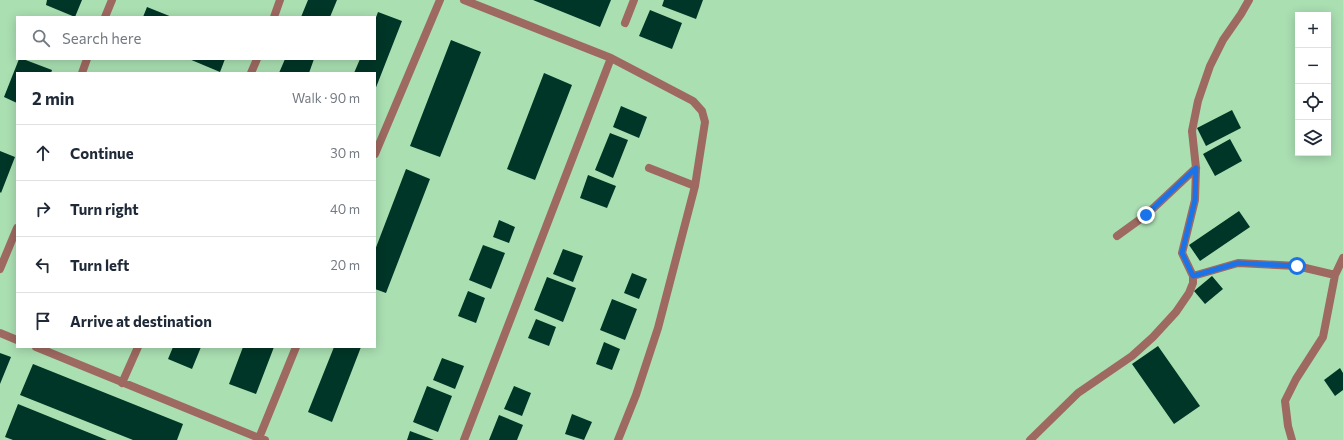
<!DOCTYPE html>
<meta charset="utf-8">
<style>
body{margin:0;font-family:Commissioner,sans-serif;background:#f6f6f7;color:#1f2937}
.controls{position:absolute;right:12px;top:12px;display:grid;overflow:hidden;border-radius:0px;box-shadow:0 2px 10px #0003}
.controls button{width:36px;height:36px;display:grid;place-items:center;padding:0;border:0;border-bottom:1px solid #e0e1e3;background:#fff;color:#1f2937;font:20px sans-serif}
.stop{position:absolute;width:12px;height:12px;margin:-9px;border:3px solid #1a73e8;border-radius:50%;background:#fff}
.stop.end{background:#1a73e8;border-color:#fff;box-shadow:0 1px 4px #0008}
.list{margin:0;padding:0;list-style:none}
h2{display:flex;justify-content:space-between;align-items:center;height:52px;margin:0;padding:0 16px;font-size:17px}
h2 small{font-size:13px;font-weight:400;color:#747a83}
.list li{display:grid;grid-template-columns:26px 1fr auto;gap:12px;align-items:center;box-sizing:border-box;height:56px;padding:0 16px;border-top:1px solid #e0e1e3}
.list b{display:block;font-size:15px;white-space:nowrap}
.list em{font-size:13px;font-style:normal;color:#747a83}
.icon{flex:none;width:22px;height:22px;fill:none;stroke:currentColor;stroke-width:2;stroke-linecap:round;stroke-linejoin:round}
.map{position:relative;flex:none;width:1343px;height:440px;overflow:hidden}
.search{position:absolute;background:#fff;box-shadow:0 2px 10px #0003;left:16px;top:16px;width:360px;height:44px;display:flex;align-items:center;gap:10px;box-sizing:border-box;padding:0 14px;border-radius:0px;color:#747a83;font-size:15px}
.panel{position:absolute;background:#fff;box-shadow:0 2px 10px #0003;left:16px;top:72px;width:360px;height:276px;border-radius:0px}
.map>svg:first-child{display:block}
.building{fill:#003627}
.lines{fill:none;stroke-linecap:round;stroke-linejoin:round}
.service{stroke:#9e6961;stroke-width:8}
.route{stroke:#1a73e8;stroke-width:5}
</style>
<div class="map">
<svg width="1343" height="440" viewBox="0 0 1343 440">
<rect width="100%" height="100%" fill="#aadfb2"/>
<path class="building" d="M47 0H82L75 17 46 5Z
M308 0H337L330 17H301Z
M533 0H611L600 27Z
M664 0H703L696 19 662 6Z
M147 7 172 17H143Z
M650 10 682 23 672 49 639 36Z
M378 12 402 21 375 90V73H354L360 59H375V20Z
M451 40 481 52 440 157 410 146Z
M19 59H23L52 70 51 73H17V103L4 97Z
M189 59H225L220 72Z
M285 59H314L309 73H279Z
M544 73 572 85 535 180 507 169Z
M621 106 647 117 639 138 613 127Z
M1232 110 1241 128 1206 146 1197 128Z
M610 133 628 140 613 178 595 170Z
M1230 139 1242 161 1215 176 1203 154Z
M0 151 15 157 1 193 0 192Z
M406 169 430 179 386 293 375 289V250Z
M588 175 616 186 607 208 580 198Z
M1239 211 1250 227 1200 261 1189 245Z
M499 220 515 227 509 243 493 237Z
M483 245 505 253 491 289 469 280Z
M563 249 583 256 573 282 553 274Z
M632 273 647 279 639 299 624 293Z
M1212 276 1223 289 1205 304 1194 291Z
M547 277 576 288 563 322 534 310Z
M468 291 485 298 476 323 458 316Z
M612 299 637 309 625 340 600 330Z
M536 319 556 327 549 346 528 338Z
M604 342 620 349 612 370 596 364Z
M1158 346 1200 406 1174 424 1132 364Z
M173 347H201L192 369 168 359Z
M243 347H274L256 394 229 384Z
M334 347H361L332 422 308 412Z
M0 353 11 357 0 384Z
M442 358 464 366 455 389 433 380Z
M33 364 183 424 177 440H133L20 395Z
M1340 368 1343 373V390L1335 396 1324 380Z
M427 386 452 396 438 432 413 422Z
M514 386 531 393 522 416 504 409Z
M18 404 107 440H13L5 437Z
M572 414 592 422 584 440 565 434Z
M499 415 523 425 517 440H489Z
M410 431 434 440H407Z"/>
<g class="lines">
<path class="service" d="M464 0 611 58 693 101 702 111 705 122 695 186 658 328 636 395 618 440
M105 17 112 0
M274 17 280 0
M625 23 634 0
M82 73 87 59
M251 73 257 59
M375 154 440 0
M649 168 695 186
M1117 236 1146 215 1196 168
M0 269 17 228
M1335 275 1343 258
M1193 276 1238 263 1297 266 1335 275 1323 337 1296 379 1285 401 1288 426 1292 440
M0 333 17 340
M36 347 259 438 258 440
M122 383 138 347
M265 440 259 438 296 347
M464 440 611 58
M1030 440 1078 393 1132 356 1153 337 1176 312 1189 293 1193 283V276L1182 253 1195 200 1196 168 1192 131 1198 101 1210 66 1223 40 1241 14 1249 0"/>
</g>
<g class="lines">
<path class="route" d="M1146 215 1196 168 1195 200 1182 253 1193 276 1238 263 1297 266"/>
</g>
</svg>
<div class="controls">
<button>+</button>
<button>−</button>
<button><svg class="icon" aria-label="locate" viewBox="0 0 24 24"><circle cx="12" cy="12" r="6"/><path d="M12 2v4M12 18v4M2 12h4M18 12h4"/></svg></button>
<button><svg class="icon" aria-label="layers" viewBox="0 0 24 24"><path d="M12 4l9 5-9 5-9-5zM3 14l9 5 9-5"/></svg></button>
</div>
<div class="stop" style="left:1297px;top:266px"></div>
<div class="stop end" style="left:1146px;top:215px"></div>
<div class="search"><svg class="icon" aria-label="search" viewBox="0 0 24 24"><circle cx="10" cy="10" r="6"/><path d="M15 15l6 6"/></svg>Search here</div>
<section class="panel">
<h2>2 min<small>Walk · 90 m</small></h2>
<ul class="list">
<li><svg class="icon" aria-label="ahead" viewBox="0 0 24 24"><path d="M12 20V5M6 11l6-6 6 6"/></svg><div><b>Continue</b></div><em>30 m</em></li>
<li><svg class="icon" aria-label="right" viewBox="0 0 24 24"><path d="M7 20v-9h11M14 6l5 5-5 5"/></svg><div><b>Turn right</b></div><em>40 m</em></li>
<li><svg class="icon" aria-label="left" viewBox="0 0 24 24"><path d="M17 20v-9H6M10 6l-5 5 5 5"/></svg><div><b>Turn left</b></div><em>20 m</em></li>
<li><svg class="icon" aria-label="arrive" viewBox="0 0 24 24"><path d="M6 21V4h12l-3 4 3 4H6"/></svg><div><b>Arrive at destination</b></div></li>
</ul>
</section>
</div>
